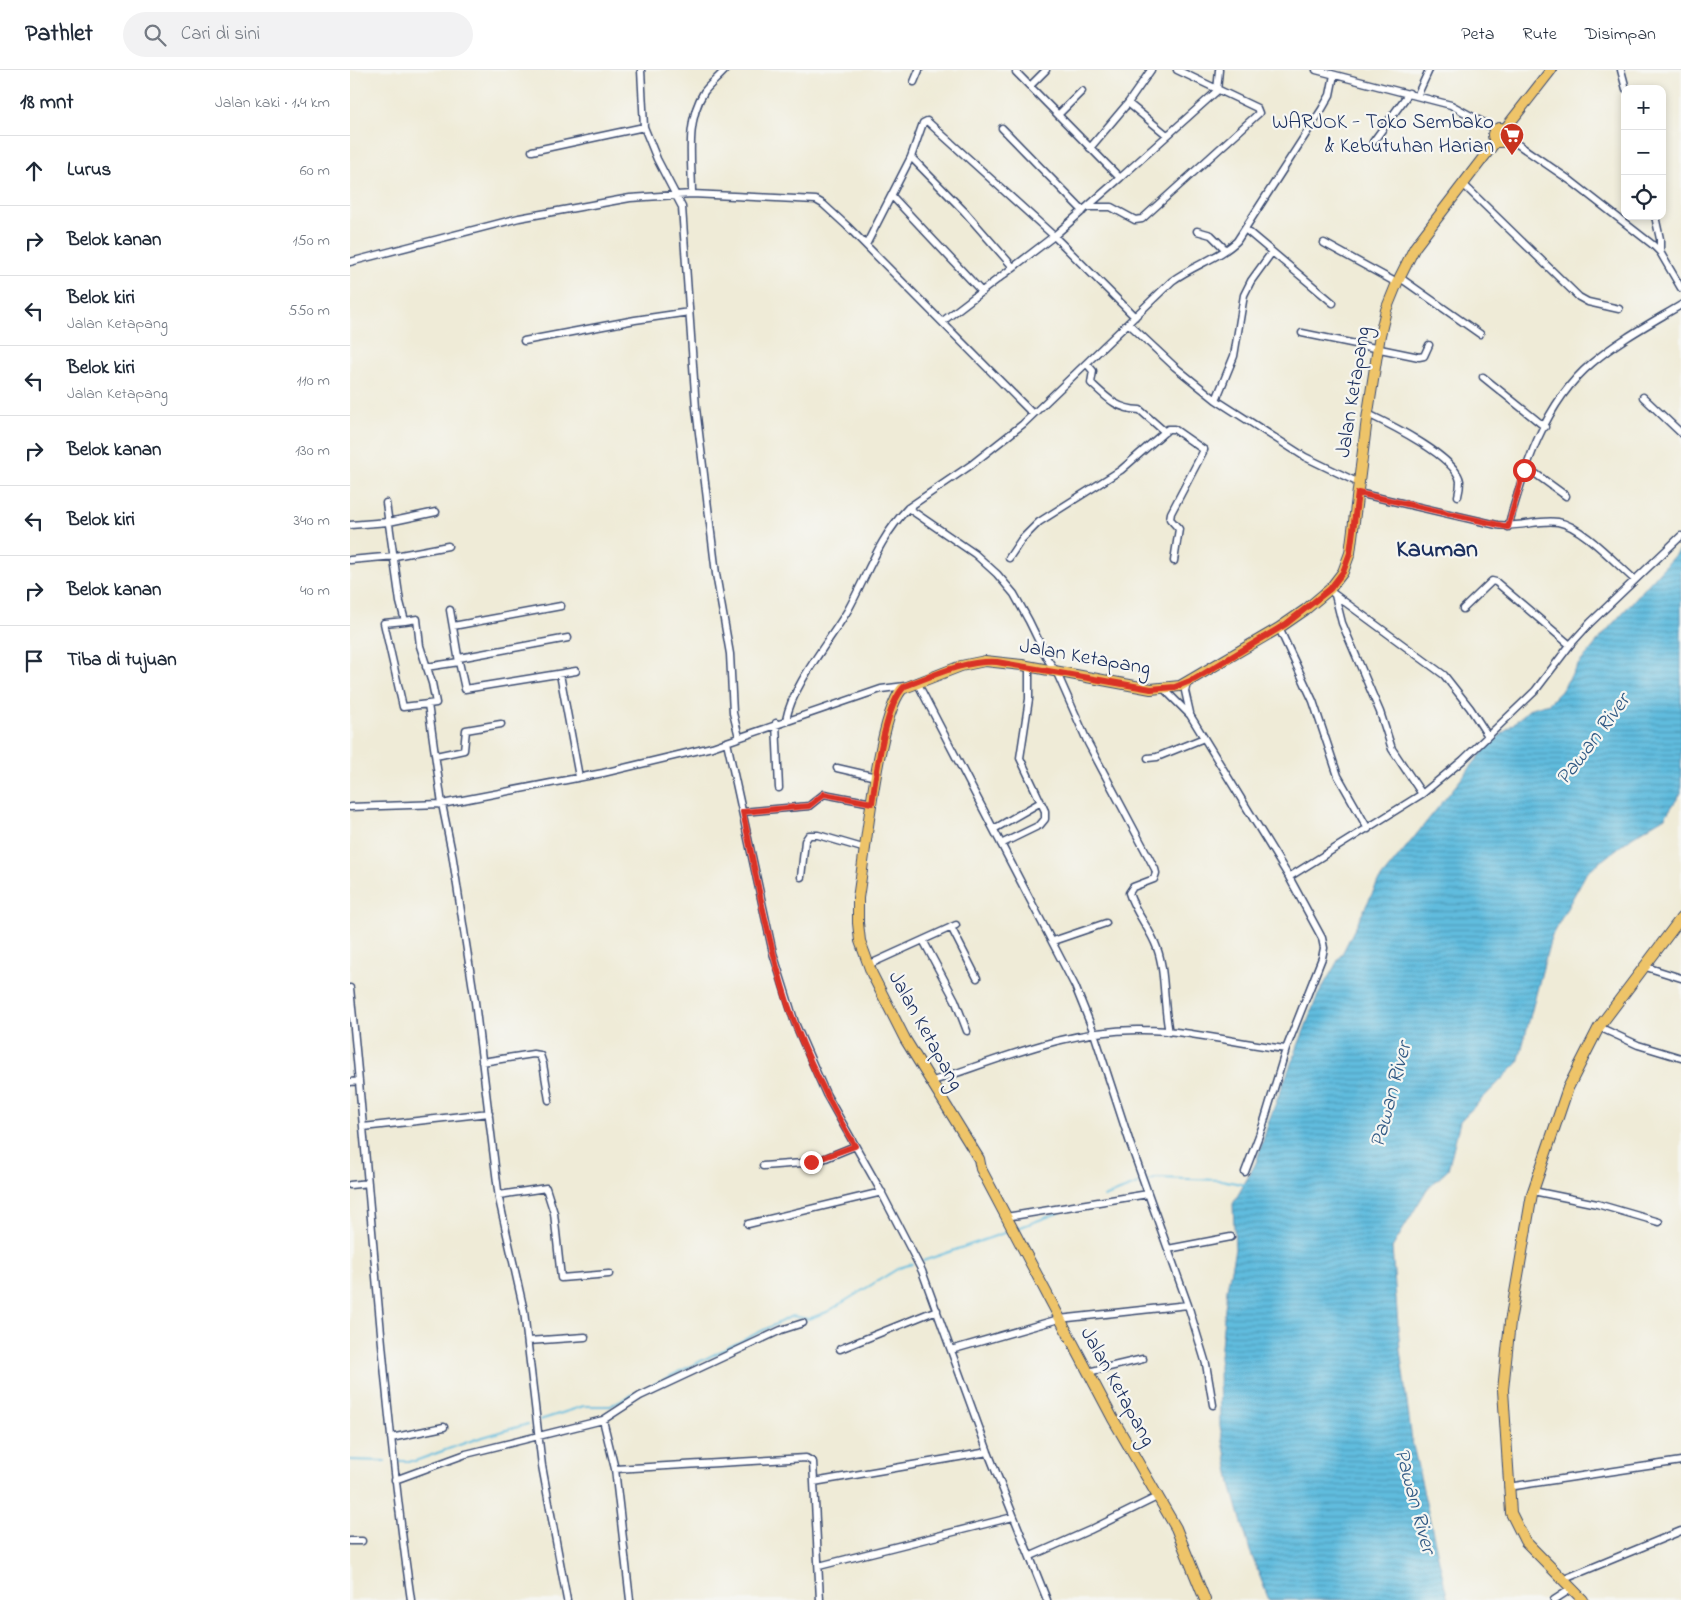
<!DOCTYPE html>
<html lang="id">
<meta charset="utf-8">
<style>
body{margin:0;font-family:"Indie Flower",sans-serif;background:#f2f2f3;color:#1f2937}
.controls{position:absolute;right:15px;top:15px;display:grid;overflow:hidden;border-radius:10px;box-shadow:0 2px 8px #0003}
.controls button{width:45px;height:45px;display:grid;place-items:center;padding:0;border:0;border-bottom:1px solid #e0e1e3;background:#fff;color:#1f2937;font:25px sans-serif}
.stop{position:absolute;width:15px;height:15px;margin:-11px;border:4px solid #d93025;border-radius:50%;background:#fff}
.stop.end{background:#d93025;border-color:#fff;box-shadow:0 1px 5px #0008}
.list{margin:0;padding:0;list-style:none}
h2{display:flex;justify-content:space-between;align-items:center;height:65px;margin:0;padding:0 20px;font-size:21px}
h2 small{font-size:16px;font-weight:400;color:#747a83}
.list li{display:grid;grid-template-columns:32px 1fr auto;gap:15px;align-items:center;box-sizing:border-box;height:70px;padding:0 20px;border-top:1px solid #e0e1e3}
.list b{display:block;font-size:19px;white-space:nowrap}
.list p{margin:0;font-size:16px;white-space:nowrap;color:#747a83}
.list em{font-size:16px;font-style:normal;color:#747a83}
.icon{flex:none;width:28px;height:28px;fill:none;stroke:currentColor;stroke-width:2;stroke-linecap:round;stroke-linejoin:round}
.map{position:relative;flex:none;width:1331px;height:1530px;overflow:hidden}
header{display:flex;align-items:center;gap:30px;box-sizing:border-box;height:70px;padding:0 25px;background:#fff;border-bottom:1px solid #e0e1e3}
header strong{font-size:24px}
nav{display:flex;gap:28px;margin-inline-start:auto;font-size:18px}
.search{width:350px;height:45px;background:#f2f2f3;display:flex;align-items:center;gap:12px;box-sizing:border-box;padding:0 18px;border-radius:28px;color:#747a83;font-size:19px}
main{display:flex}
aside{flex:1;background:#fff}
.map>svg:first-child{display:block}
.water{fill:url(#water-rules);stroke:#3e769e}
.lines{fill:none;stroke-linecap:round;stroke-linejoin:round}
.stream{stroke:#60bcde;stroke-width:2}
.minor-casing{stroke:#3b4b70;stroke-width:9}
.primary-casing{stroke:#3b4b70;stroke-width:12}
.minor{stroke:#fff;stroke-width:6}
.primary{stroke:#eec469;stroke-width:10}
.route{stroke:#d93025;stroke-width:6}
.labels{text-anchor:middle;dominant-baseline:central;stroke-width:4.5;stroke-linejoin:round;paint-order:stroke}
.poi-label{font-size:21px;fill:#1b2f5e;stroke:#f6f6f2;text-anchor:end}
.street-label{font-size:21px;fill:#1b2f5e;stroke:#f6f6f2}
.water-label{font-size:22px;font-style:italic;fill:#305984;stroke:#f6f6f2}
.quarter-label{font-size:24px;font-weight:bold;fill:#1b2f5e;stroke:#f6f6f2}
</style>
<header>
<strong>Pathlet</strong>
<div class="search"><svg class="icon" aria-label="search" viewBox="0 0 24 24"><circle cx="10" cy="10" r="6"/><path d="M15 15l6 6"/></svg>Cari di sini</div>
<nav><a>Peta</a><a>Rute</a><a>Disimpan</a></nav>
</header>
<main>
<aside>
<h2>18 mnt<small>Jalan kaki · 1.4 km</small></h2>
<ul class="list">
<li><svg class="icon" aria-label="ahead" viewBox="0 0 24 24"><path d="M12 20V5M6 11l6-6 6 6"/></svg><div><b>Lurus</b></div><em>60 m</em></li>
<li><svg class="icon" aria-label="right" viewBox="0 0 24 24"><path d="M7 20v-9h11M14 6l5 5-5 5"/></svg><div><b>Belok kanan</b></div><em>150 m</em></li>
<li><svg class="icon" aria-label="left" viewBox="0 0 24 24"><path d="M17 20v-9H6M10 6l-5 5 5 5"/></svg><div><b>Belok kiri</b><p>Jalan Ketapang</p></div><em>550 m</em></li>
<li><svg class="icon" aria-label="left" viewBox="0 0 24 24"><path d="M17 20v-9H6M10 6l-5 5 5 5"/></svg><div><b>Belok kiri</b><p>Jalan Ketapang</p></div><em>110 m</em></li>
<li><svg class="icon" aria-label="right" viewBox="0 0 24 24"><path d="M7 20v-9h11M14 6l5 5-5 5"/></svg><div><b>Belok kanan</b></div><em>130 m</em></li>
<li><svg class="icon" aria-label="left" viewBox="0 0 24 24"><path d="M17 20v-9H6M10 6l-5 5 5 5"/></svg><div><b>Belok kiri</b></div><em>340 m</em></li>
<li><svg class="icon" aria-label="right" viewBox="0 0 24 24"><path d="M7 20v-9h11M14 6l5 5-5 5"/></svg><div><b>Belok kanan</b></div><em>40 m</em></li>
<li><svg class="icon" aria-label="arrive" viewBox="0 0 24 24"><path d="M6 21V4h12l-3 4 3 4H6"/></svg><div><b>Tiba di tujuan</b></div></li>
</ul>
</aside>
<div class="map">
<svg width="1331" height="1530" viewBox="0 0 1331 1530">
<defs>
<pattern id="water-rules" width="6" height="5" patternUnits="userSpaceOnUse" patternTransform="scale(1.25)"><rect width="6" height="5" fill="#60bcde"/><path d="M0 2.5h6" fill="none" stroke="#4e99b7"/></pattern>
</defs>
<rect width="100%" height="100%" fill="#f6f6f2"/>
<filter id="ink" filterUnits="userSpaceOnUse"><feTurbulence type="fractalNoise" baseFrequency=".02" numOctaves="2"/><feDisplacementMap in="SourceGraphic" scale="10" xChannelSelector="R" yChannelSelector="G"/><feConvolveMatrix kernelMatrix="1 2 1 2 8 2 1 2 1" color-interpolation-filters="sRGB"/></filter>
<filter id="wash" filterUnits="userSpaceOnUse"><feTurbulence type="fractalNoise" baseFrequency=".0096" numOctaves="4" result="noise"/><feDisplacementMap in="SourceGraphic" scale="20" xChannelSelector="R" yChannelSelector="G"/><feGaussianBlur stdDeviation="1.12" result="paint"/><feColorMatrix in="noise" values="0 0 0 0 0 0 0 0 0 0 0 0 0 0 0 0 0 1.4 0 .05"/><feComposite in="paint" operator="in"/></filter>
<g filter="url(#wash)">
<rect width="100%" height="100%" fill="#efebd7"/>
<path class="water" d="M1331 478V723L1315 747 1282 767 1237 802 1201 867 1168 993 1110 1051 1098 1100 1077 1119 1042 1178 1050 1280 1062 1371 1098 1530H919L900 1481 882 1418 870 1356 869 1296 877 1219 885 1179 883 1134 906 1093 920 1048 967 927 994 880 1028 812 1136 678 1181 638 1199 633 1211 621 1228 595 1258 559Z"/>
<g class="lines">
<path class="stream" d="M799 1111 806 1108 871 1110 896 1115
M754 1127 788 1114
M668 1158 708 1143
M573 1191 657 1162
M190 1350 234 1336H260L442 1246 458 1249 477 1242 549 1198 562 1194
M0 1390 35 1391
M47 1391H65L126 1369 178 1354"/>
</g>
</g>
<g filter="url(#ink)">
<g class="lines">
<defs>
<path id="minor" d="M291 0 294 57 307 89 332 137 346 338 366 504 380 584 383 643 389 667
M966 0 1101 35 1145 59
M1271 0 1276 19
M666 2 770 108 867 21 869 0
M564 12 569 0
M680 16 696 0
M1067 26 1079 0
M778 33 817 65
M708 45 732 21
M652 58 733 141
M1157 67 1221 111 1303 175 1310 182 1331 218
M1023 72 1059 23
M740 78 778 33 801 0
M182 81 294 57
M561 87 614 141 663 197
M1113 114 1229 227 1238 232 1269 239
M342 124C342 91 335 52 354 22 360 14 368 8 375 0
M542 126 632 222
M737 137 770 108
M1305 146 1310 169V182
M895 159 983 233
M847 161 861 165 876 180
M974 173 1047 213
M516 175 561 87 573 53 577 51 704 166 785 247
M0 192 169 148 280 128 342 124 466 130 473 134 497 156 683 344
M1049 207 1130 264
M593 251 704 166 737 137H761L785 150 792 149 909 43 907 38 827 0
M779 254 825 297 866 330 955 387 1009 413
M952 263 1069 287 1074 286 1079 275
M174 271 285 250 339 242
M737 294 743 301 741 313C758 329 767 339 790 340L815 362
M1133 307 1195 357
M1293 327 1331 363
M866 330 884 286 894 225 901 211 922 182
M1018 344C1039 354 1106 387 1110 411 1110 416 1109 422 1108 426
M1175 396 1216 426
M1008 423 1147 455C1168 458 1190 449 1208 452 1232 456 1266 494 1285 510
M36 433 50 532 55 551 67 549 70 576 82 613 86 633 78 634 92 734 102 783 125 932 149 1129 174 1241 192 1396 217 1530
M558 438 625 484 647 504 664 524 679 551 698 590 707 603 738 673 805 799 806 803 804 809 783 817 779 823C785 843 800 858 807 878 816 902 813 935 819 962
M0 455 39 452 86 442
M1158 457C1174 399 1194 333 1242 293 1269 270 1301 253 1331 235
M659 488 671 470 689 452 771 400 818 359H824L854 380 821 443 820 449 829 459 824 491
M0 490 45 486 98 476
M984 524 1094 605 1120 638 1138 666
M985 525 992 553 1030 642 1042 679 1072 724
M1113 539 1142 511 1146 512 1220 575
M55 551 34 553 53 637 78 634
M103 556 211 536
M929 558 963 631 988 706 1018 759
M109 588 218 568
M109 592 115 619 226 601
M76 597 109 592 100 540
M210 604 229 707
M567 612 725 916 744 963 780 1073 838 1235 709 1249 601 1280
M837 613 835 621 840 643
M814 619 840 645 939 807 972 868 974 878 972 888 936 979 913 1055 895 1102
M436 650C443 614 479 572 498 540 518 504 528 469 558 438L621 395 673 354 822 211C842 196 871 187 887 171L972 39 980 25 984 5
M426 653 429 718
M377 672 423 883 445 953 476 1024 528 1116 572 1201 638 1382 697 1530
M86 686 114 680 116 660 151 654
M798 688 807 687 854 668
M487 698 526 707
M0 737 92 734 253 703 362 677 531 619 555 616
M393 742 459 736 474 724 522 733
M644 759 691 732
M651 774 690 755 695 749V741L670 688 679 629V597
M451 807 455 771 459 765H468L516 779
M939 807 1072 724 1113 690 1185 621 1220 575 1240 553 1331 466
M601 857 627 908
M573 870 605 930 617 961
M703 871 756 853
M518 895 606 855
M1296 897 1331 908
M0 918C21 1122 32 1327 61 1530
M1249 957 1288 975 1331 988
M132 992 183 984 190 985 193 994 199 1030
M0 1012 9 1011
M580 1012C648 990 720 958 793 960 840 960 888 974 936 979
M13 1057 139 1043
M413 1096 466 1092 505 1076
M0 1115 18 1113
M1183 1121 1247 1134 1309 1152
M149 1125 196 1118 204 1143 211 1208 259 1204
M656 1147 798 1124
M398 1154 532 1122
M818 1179 881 1167
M838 1235 856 1294 863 1335
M178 1271 235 1267
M490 1279 587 1240
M738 1302 793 1289
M253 1350 265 1399 456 1388 463 1392 464 1412
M41 1368 94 1357
M265 1399 280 1530
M45 1410 116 1384 253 1350 290 1326 431 1260 453 1253
M1158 1417 1331 1391
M0 1471H12
M681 1486 740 1460 807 1427
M469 1496 663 1447
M1212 1510 1331 1461
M470 1530 464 1412 638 1382
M1204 1530 1221 1519"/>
<path id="primary" d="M1143 65a7 7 0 1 1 14 0a7 7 0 1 1-14 0Z
M1155 59 1201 0
M855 1530 826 1458 763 1349 631 1099 629 1089 555 969 522 904 510 871 508 853V828C515 786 528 647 552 619L611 596 635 591 672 595 801 619 830 616 929 558 955 540 980 519 993 502 1000 483 1017 349 1030 265 1036 240 1047 213 1065 177 1146 71
M1233 1530 1175 1471 1161 1443 1153 1320 1160 1252 1182 1124 1218 1018 1249 957 1331 848"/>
</defs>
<use href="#minor" class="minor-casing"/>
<use href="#primary" class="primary-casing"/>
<use href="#minor" class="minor"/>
<use href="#primary" class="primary"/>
</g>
</g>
<g class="lines" filter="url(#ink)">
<path class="route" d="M461 1092 505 1076C478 1031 455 984 438 935 418 872 406 806 393 742L459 736 474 724 522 733C526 705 535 634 555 616 585 605 615 590 647 592L801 619 825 617 845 609 936 554 980 519 993 502 1000 483 1008 423 1158 457 1174 400"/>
</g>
<defs>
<symbol id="supermarket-pin" viewBox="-11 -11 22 30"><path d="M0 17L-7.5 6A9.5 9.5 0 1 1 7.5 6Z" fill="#c8321e" stroke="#f6f6f2"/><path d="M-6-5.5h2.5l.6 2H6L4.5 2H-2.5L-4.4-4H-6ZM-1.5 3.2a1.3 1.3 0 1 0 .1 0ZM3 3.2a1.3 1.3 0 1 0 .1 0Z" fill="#fff"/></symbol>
</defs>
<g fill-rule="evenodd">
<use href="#supermarket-pin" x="1148" y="51" width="28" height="38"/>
</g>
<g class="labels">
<g class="poi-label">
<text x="1144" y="53">WARJOK - Toko Sembako<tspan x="1144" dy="24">&amp; Kebutuhan Harian</tspan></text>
</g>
<g class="street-label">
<text transform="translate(1004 322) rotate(-81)">Jalan Ketapang</text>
<text transform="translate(735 588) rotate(10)">Jalan Ketapang</text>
<text transform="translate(575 961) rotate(61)">Jalan Ketapang</text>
<text transform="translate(767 1317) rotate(61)">Jalan Ketapang</text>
</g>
<g class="water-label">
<text transform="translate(1244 670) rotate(-53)">Pawan River</text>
<text transform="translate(1042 1025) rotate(-75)">Pawan River</text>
<text transform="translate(1064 1431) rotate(75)">Pawan River</text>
</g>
<g class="quarter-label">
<text x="1087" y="480">Kauman</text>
</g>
</g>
</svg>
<div class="controls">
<button>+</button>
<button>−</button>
<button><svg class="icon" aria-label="locate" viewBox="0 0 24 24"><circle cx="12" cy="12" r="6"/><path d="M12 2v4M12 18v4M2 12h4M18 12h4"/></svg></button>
</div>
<div class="stop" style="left:1174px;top:400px"></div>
<div class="stop end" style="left:461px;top:1092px"></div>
</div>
</main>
